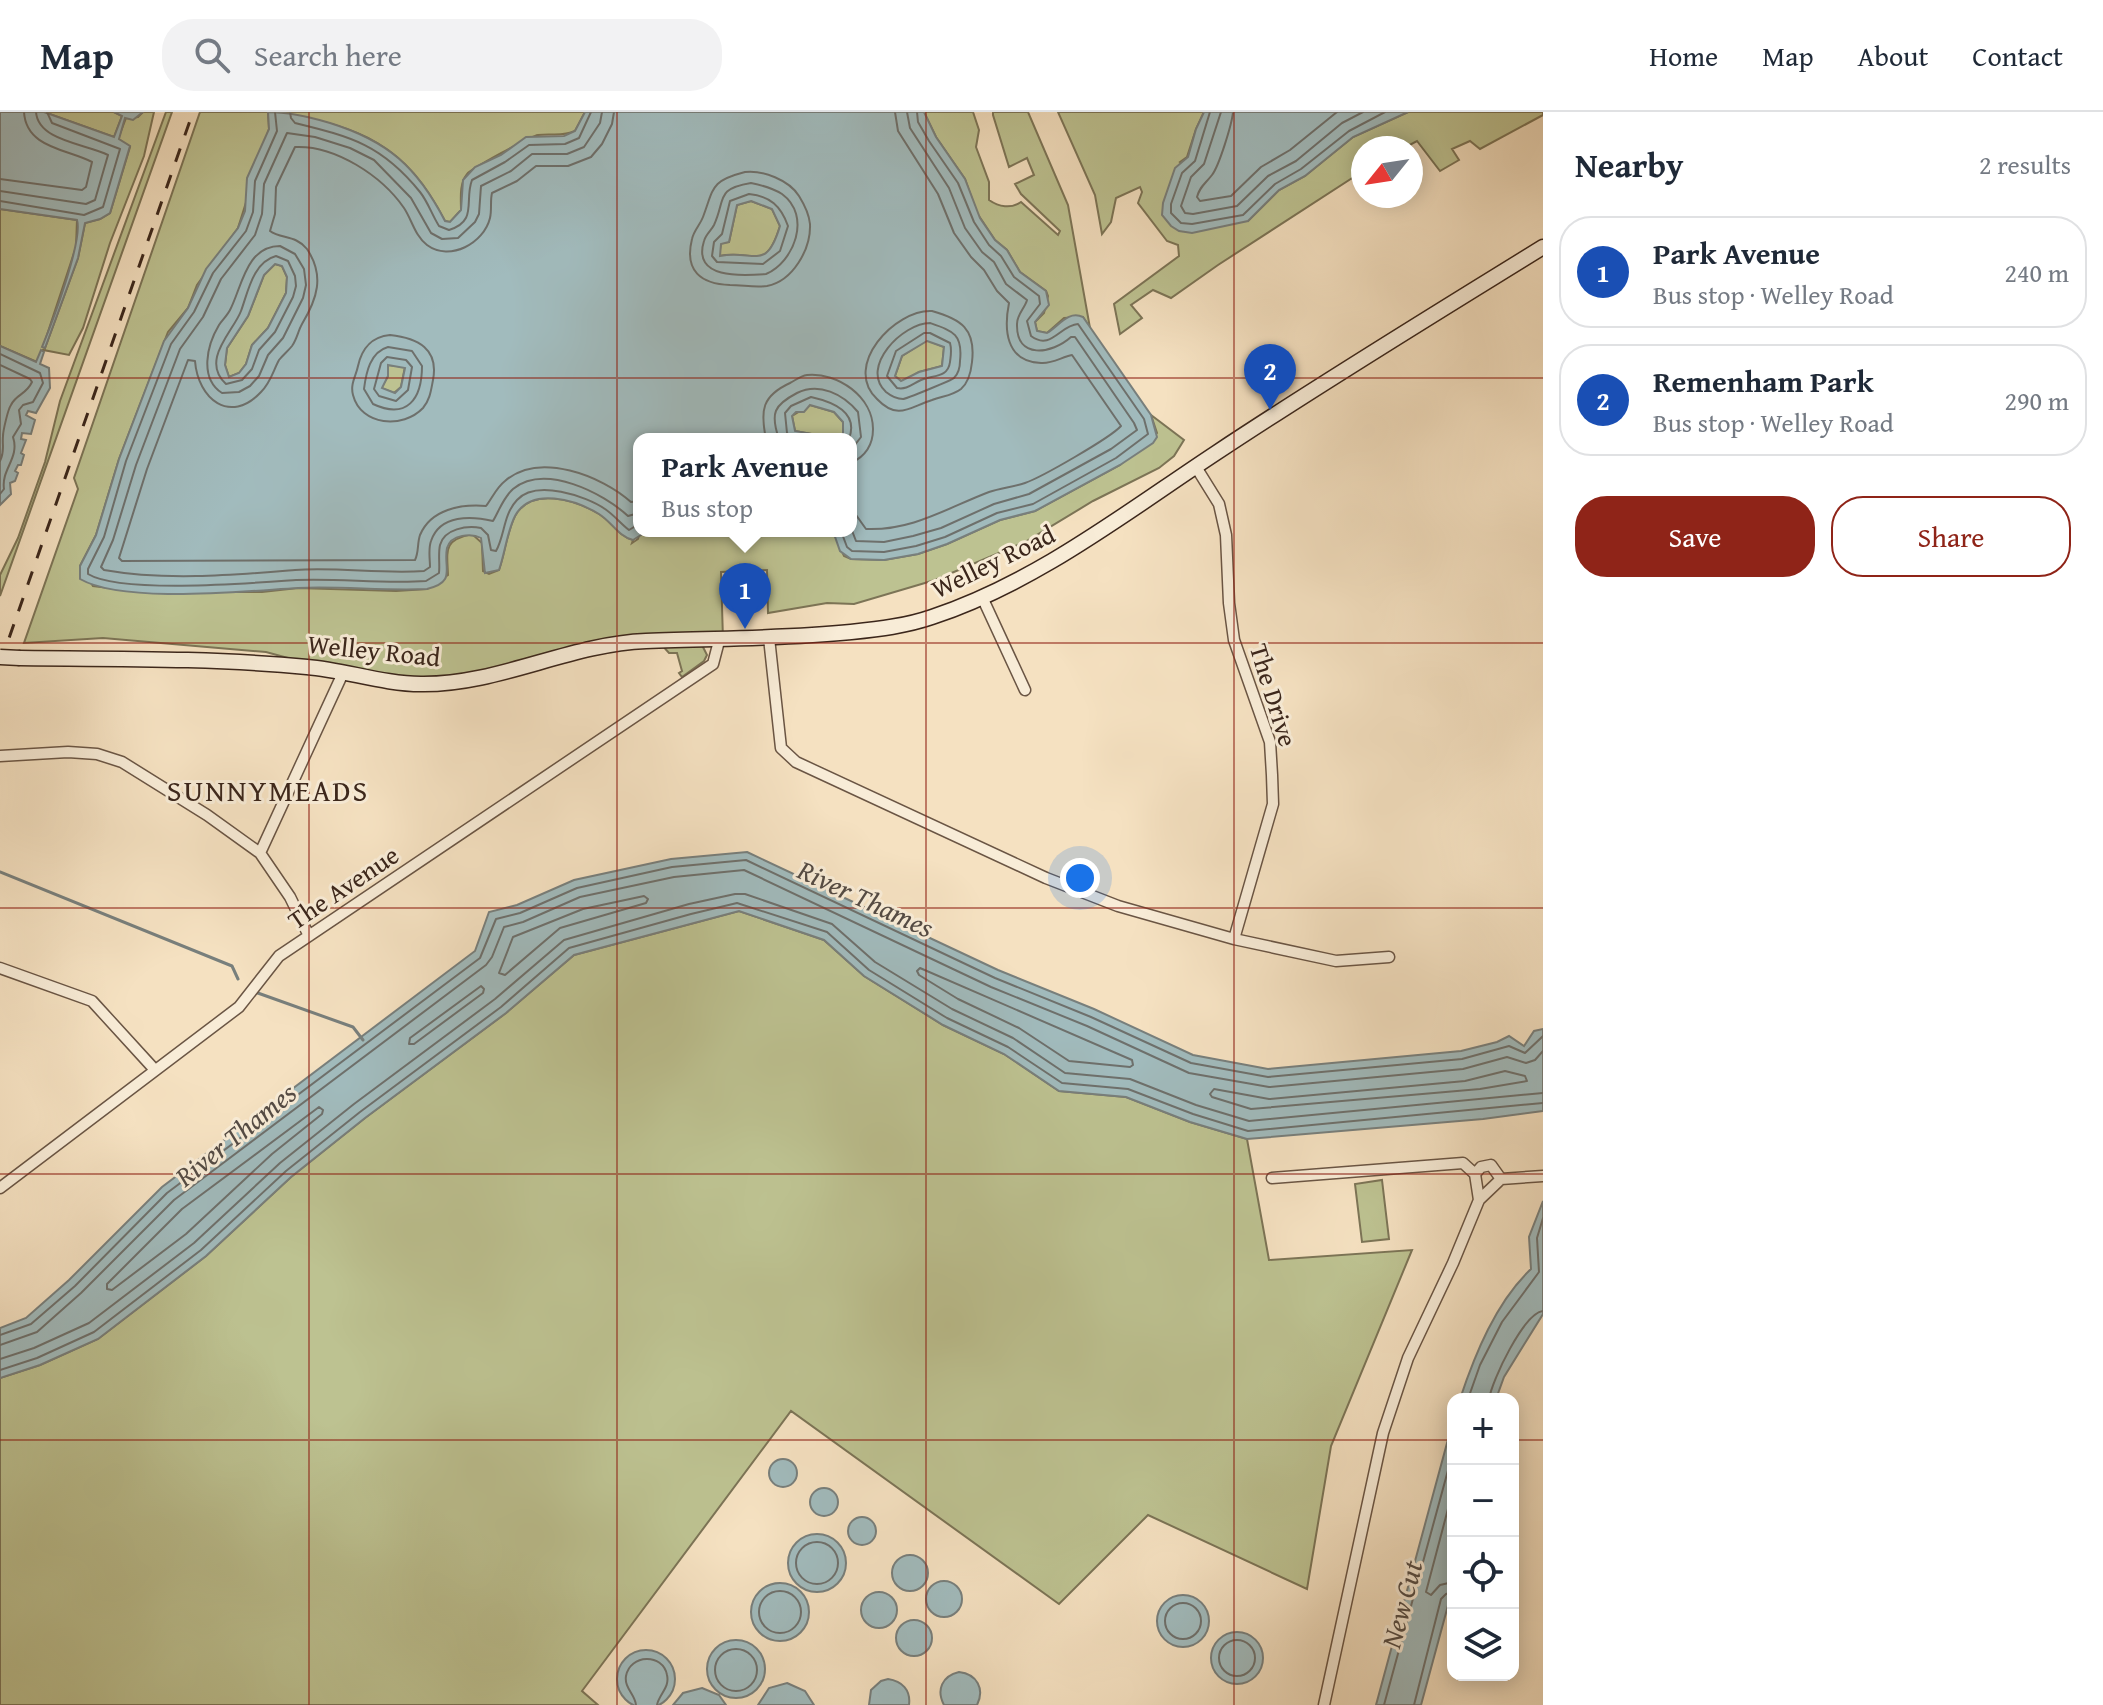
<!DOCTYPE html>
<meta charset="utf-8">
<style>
body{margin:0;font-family:"Gentium Book Plus",serif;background:#f2f2f3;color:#1f2937}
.controls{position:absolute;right:24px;bottom:24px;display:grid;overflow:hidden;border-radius:16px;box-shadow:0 4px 20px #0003}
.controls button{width:72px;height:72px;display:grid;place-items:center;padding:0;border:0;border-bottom:2px solid #e0e1e3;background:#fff;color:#1f2937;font:40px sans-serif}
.compass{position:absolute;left:1351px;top:24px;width:72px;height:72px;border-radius:50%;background:#fff;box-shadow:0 4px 20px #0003;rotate:240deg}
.you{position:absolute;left:1080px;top:766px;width:28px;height:28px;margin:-20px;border:6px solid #fff;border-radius:50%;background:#1a73e8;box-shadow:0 0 0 12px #1a73e833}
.badge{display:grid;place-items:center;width:52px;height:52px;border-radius:50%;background:#8f2418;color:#fff;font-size:26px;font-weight:700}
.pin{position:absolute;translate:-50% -66px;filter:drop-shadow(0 2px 4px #0008)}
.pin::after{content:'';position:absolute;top:42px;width:28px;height:24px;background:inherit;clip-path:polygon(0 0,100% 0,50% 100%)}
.popup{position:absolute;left:633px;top:321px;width:224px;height:104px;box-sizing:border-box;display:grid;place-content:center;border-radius:16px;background:#fff;filter:drop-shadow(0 2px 6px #0005);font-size:26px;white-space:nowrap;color:#747a83}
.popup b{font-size:30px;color:#1f2937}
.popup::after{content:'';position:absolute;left:50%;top:100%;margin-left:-16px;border:16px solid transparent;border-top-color:#fff}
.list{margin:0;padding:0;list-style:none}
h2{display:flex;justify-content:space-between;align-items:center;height:104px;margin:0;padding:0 32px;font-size:34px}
h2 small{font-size:26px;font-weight:400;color:#747a83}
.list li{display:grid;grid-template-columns:52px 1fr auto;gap:24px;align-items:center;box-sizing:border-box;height:112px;margin:0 16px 16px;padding:0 16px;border:2px solid #e0e1e3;border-radius:32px}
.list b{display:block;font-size:30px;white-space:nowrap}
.list p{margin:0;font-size:26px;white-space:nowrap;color:#747a83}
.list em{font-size:26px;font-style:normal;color:#747a83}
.actions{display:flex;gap:16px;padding:24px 32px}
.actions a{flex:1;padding:18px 0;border:2px solid #8f2418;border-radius:32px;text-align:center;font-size:28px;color:#8f2418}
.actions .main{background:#8f2418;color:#fff}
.icon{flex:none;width:44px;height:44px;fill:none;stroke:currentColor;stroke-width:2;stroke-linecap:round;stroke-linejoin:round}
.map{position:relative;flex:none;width:1543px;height:1593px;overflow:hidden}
header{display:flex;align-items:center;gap:48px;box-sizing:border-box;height:112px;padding:0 40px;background:#fff;border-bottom:2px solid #e0e1e3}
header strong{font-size:38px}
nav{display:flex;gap:44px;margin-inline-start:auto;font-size:28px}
.search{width:560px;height:72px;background:#f2f2f3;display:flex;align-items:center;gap:20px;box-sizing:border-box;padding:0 28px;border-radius:32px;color:#747a83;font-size:30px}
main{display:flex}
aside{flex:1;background:#fff}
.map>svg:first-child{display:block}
.green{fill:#bdc291;stroke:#7c7456;stroke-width:2}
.water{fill:#a1bbbd;stroke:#787f7c;stroke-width:2;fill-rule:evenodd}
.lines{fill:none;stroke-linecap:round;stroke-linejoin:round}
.shore{stroke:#6e706c;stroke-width:2}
.stream{stroke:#787f7c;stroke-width:3}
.minor-casing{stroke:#6a5544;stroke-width:13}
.secondary-casing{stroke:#3b261b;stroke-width:17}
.minor{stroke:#f8ecd7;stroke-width:10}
.secondary{stroke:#f8ecd7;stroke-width:14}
.rail{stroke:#3b261b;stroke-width:3;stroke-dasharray:14 14;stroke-linecap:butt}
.secondary-bridge-casing{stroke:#3b261b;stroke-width:17;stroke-linecap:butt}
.secondary-bridge{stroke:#f8ecd7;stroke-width:14}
.grid{fill:none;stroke:#8f2418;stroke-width:2;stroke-opacity:0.55}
.labels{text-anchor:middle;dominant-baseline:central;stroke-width:6;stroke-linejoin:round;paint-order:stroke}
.street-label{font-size:26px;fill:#3b261b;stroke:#f8ecd7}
.water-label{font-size:28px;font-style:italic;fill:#544b44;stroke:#f8ecd7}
.quarter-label{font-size:30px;letter-spacing:2px;fill:#3b261b;stroke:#f8ecd7}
</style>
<header>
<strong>Map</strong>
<div class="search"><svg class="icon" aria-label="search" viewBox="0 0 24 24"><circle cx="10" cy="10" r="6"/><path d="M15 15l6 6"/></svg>Search here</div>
<nav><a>Home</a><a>Map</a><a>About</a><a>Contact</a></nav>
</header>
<main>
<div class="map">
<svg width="1543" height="1593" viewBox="0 0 1543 1593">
<rect width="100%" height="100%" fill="#f5e1c1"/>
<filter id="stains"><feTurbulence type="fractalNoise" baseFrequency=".0025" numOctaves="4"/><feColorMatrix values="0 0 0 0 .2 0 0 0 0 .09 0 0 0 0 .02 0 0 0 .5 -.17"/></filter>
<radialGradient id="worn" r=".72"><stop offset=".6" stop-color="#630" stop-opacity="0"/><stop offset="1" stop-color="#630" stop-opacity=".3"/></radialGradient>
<path class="green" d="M44 0H114L122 4 114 25Z
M143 0H154L144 44 110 131 83 216 69 243 43 238 37 250 0 234V97L77 108 76 135 43 235 45 236 78 146 85 111 100 107 110 101 130 35 118 27 126 6 138 5Z
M166 0H172L0 484V463L18 426 45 350 60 289Z
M200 0H268L269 17 238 116 197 173 188 196 168 220 119 347 96 423 80 454 93 474 142 480H262L298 476 396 479 427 477 448 463C447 438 443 428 472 422L482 431 483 459 489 462 499 458C505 441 507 420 515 404 531 374 576 388 599 402 612 410 618 424 633 428L632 431 638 427 640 419H833L844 444 851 447 884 448 918 442 947 432 1000 408 1035 399 1120 353 1157 321 1151 303 1184 328 1174 344 1159 356 1093 389 1025 430 935 468 854 492 827 491 768 501 767 458 721 460 723 528 642 529 460 570 343 561 266 540 103 526 24 531 78 377 74 366Z
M279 0H585L575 19C562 25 552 21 538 23 531 24 471 57 467 62 459 72 461 87 461 98L450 110 445 109C405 31 361 16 279 0Z
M924 0H973L979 18 976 35 989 70V88C999 95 1011 97 1021 90L1058 123 1060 119 1021 82 1015 72 1034 63 1027 46 1009 55 993 3V0H1028L1068 93 1090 216 1083 205 1064 206 1047 221 1037 219 1035 210 1044 201 1048 184 1046 179 1020 160 1007 138 995 128 977 101 965 67 936 25Z
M1058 0H1204L1196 17 1187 45 1180 50 1248 109 1279 78 1305 64 1353 25 1408 0H1543V3L1480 37 1470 29 1452 37 1459 48 1440 59 1417 29 1404 36H1363V59L1218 153 1171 186 1153 178 1131 193 1142 206 1120 222 1114 192 1179 144 1178 133 1167 129 1138 91 1142 80 1140 75 1116 86 1111 110 1102 122 1095 83Z
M751 89 772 97 780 114C765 162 755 137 719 144L721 131 729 130 737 93Z
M275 152 282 154 287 165 286 181 268 216 252 233 246 252 239 261 229 265 225 253 227 236 248 204 264 163Z
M927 228 944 235 942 254 919 260 902 270 895 264 902 244Z
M388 253 405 255 401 275 394 281 381 276 388 264Z
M810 293 834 300 843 310V322L834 326 795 319 792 304Z
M661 532 702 533 707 543 704 549 682 565 679 561 682 559 677 541H669Z
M739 799 824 828 864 864 943 913 1004 942 1059 979 1126 985 1190 1010 1247 1027 1269 1148 1412 1138 1331 1334 1307 1477 1148 1403 1059 1492 791 1299 582 1579 598 1593H0V1266L40 1253 98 1227 206 1144 291 1065 365 1006 506 901 574 843Z
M1382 1068 1389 1127 1362 1130 1355 1072Z"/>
<path class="water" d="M0 0H44L114 25 122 4 114 0H143L133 8 125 6 119 27 130 34 110 101 100 107 85 111 78 146 45 236 42 235C52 211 83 129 77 108L0 97Z
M268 0C288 0 310 5 330 11 388 29 417 55 445 109L450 110 461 98 463 68 475 55 501 43 526 25 564 24 575 19 585 0H924L936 25 965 67 980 106 995 128 1007 138 1020 160 1046 179 1049 193 1035 210 1037 219 1047 221C1059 214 1068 198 1083 205L1151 303 1157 325 1153 331 1120 353 1035 399 1000 408 947 432 918 442 884 448 851 447 840 439 833 419H851V327H639L641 423 633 428C618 424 612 410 599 402 576 388 531 374 515 404 507 420 505 441 499 458L485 461 481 426C472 421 451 422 447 436 443 456 457 470 427 477 384 479 341 474 298 476 245 479 124 492 80 467V454L96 423 119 347 164 229 188 196 206 157 238 116 245 99 247 66 269 17ZM751 89 772 97 780 114C766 161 754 137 720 144L721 132 729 130 737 93ZM275 152 282 154 287 165 286 181 268 216 252 233 246 252 239 261 229 265 225 253 227 236 248 204 264 163ZM927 229 944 235 942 254 919 260 901 269 895 264 902 244ZM388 253 405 256 401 275 395 281 382 276 388 264ZM810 293 834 300 843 310V322L833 326 795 319 792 304 796 300H804Z
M1204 0H1408L1353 25 1305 64 1279 78 1248 109 1192 121 1179 119 1171 114 1162 103 1163 91 1175 56 1188 45 1196 17Z
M0 234 36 250 41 238 44 240 40 252 49 256 50 276 36 301 28 299 26 303 35 308 31 322 22 321 21 327 26 328 21 341 24 343 21 353H18L15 359 18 361 15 369 10 371 11 382 0 393Z
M747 740 998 858 1094 897 1193 943 1268 957 1461 939 1497 930 1509 924 1524 934 1534 919 1543 917V999L1483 1007 1247 1027 1190 1010 1126 985 1059 979 1004 942 943 913 864 864 824 828 739 799 574 843 506 901 365 1006 291 1065 206 1144 98 1227 40 1253 0 1266V1216L26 1206 69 1168 162 1075 475 839 489 800 517 793 574 768 671 747Z
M1543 1089V1202L1504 1265 1496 1287H1460C1475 1242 1496 1190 1531 1157L1529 1125Z
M1453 1309V1475L1421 1593H1376Z
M769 1361a14 14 0 1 1 28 0a14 14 0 1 1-28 0Z
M810 1390a14 14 0 1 1 28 0a14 14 0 1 1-28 0Z
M848 1419a14 14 0 1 1 28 0a14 14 0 1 1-28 0Z
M788 1451a29 29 0 1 1 58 0a29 29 0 1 1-58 0Z
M892 1461a18 18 0 1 1 36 0a18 18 0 1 1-36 0Z
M926 1487a18 18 0 1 1 36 0a18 18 0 1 1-36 0Z
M751 1500a29 29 0 1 1 58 0a29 29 0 1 1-58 0Z
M861 1498a18 18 0 1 1 36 0a18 18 0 1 1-36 0Z
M1157 1509a26 26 0 1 1 52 0a26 26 0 1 1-52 0Z
M896 1526a18 18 0 1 1 36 0a18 18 0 1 1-36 0Z
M1211 1546a26 26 0 1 1 52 0a26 26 0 1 1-52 0Z
M707 1557a29 29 0 1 1 58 0a29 29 0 1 1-58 0Z
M617 1567a29 29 0 1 1 58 0a29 29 0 1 1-58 0Z
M959 1560C977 1562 985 1577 977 1593H944C936 1578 942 1564 959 1560Z
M888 1567C902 1569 911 1578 909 1593H869L871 1578 881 1569Z
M787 1571 805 1579 814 1593H758L769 1576Z
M702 1576 719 1583 726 1593H673L683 1581Z"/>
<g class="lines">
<path class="shore" d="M275 0 277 19 255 69 253 100 246 119 213 161 194 200 171 232 126 349 104 425 88 457V462C121 482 254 471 296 468 339 466 383 472 426 469L439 461C440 453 438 442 440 433 444 417 467 413 481 416L488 423 491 438 496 439C505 423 503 403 517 388 536 367 586 384 605 397 614 403 621 412 629 418L639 412
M290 0 291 6 295 11C352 25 382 33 420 80 428 90 432 103 439 114L449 118C478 109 464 89 472 68L505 50 529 33 565 32 579 26 591 0
M602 0 600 11 584 35 567 42H532L511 59 481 74 479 102 475 110 458 126 442 127 431 121 411 86 374 48 350 36 315 25 287 21 264 72 262 102 255 123 221 167 203 205 180 237 136 353 113 428 101 455 104 458C166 469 233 463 295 458 338 455 381 462 424 459L430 455C430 447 428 437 431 429 440 402 472 404 493 409 499 399 503 386 513 377 545 351 603 381 628 404L639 401
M614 0 612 12 602 32 591 45 568 54H536L517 69 492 81C490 89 492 97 490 106 484 131 450 150 427 133 415 124 412 108 404 96 382 64 335 33 295 35L276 75 275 102 270 119C281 127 296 123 307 137 325 164 317 187 302 212 298 219 297 227 292 234 288 239 283 243 279 248 273 259 271 270 261 280 230 313 198 287 195 249L188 248 147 357 119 446 122 449 415 448C419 440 417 432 420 423 431 397 461 392 486 394 492 386 497 375 505 369 539 339 602 364 631 390L639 389
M1210 0 1195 49 1182 61 1171 92V101L1181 111 1192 112 1243 103 1275 72 1301 57 1349 19 1385 0
M1221 0 1204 52 1191 65 1181 94 1185 101 1193 102 1237 94 1268 64 1296 49 1342 11 1363 0
M1233 0C1232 12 1219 54 1212 63 1205 72 1200 74 1197 85L1200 89 1231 84 1261 55 1290 38 1337 0
M745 60C763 58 789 68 799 84 804 92 809 102 810 112 811 137 793 169 767 174 755 176 743 173 730 173 701 172 684 159 692 127 694 118 700 113 703 105 714 76 710 69 745 60Z
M0 67 82 78 86 75 92 50C67 37 26 36 24 0
M751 71C761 73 774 77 782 82 812 104 794 150 766 162 741 164 692 167 704 129 706 122 711 119 714 113 726 87 715 77 751 71Z
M0 79 86 92 95 88 108 43C86 32 38 29 36 0
M749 82C770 84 781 94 788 114L780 139 763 152 717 150 712 144 714 130 722 122 730 89Z
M0 89 84 103 103 95 120 37 52 11 47 0
M280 134 295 142 304 157 306 173 303 186 283 226 268 243 259 264 250 274 239 280 222 281C199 266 207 233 219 213 222 208 227 204 230 198 242 175 246 134 280 134Z
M276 144 288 149 295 164 296 174 293 185 275 220 259 238 252 257 242 268 226 272C200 248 233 220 241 199 248 180 253 150 276 144Z
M932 199C961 207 976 217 972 250 971 260 969 270 961 277 952 284 942 284 932 288 910 295 898 309 877 287 842 254 895 197 932 199Z
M930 211C953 219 963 222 960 249 960 255 959 261 954 266 952 268 906 287 903 287 896 287 891 284 886 280 859 255 903 211 930 211Z
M924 221H930L950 231C952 238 951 242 950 250 948 266 933 263 921 268 912 272 907 278 897 276L887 264 896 239Z
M390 223C418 226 439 237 433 268 431 278 430 288 423 296 403 317 361 314 353 283 350 272 356 264 358 254 362 236 371 225 390 223Z
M388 235 412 239 422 254C422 287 407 308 373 292L364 277C366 261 370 240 388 235Z
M0 242 40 261 43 271 33 290 23 293 19 298 21 312 13 325C20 346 1 357 4 377L0 382
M387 245 406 248 412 255 408 278 396 289 379 284 374 277 381 251Z
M0 253 30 267 32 270C26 283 16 282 11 293 8 297 3 319 3 324 2 334 5 339 0 349
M766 327C760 298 762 284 790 271 796 268 800 264 807 263 838 260 873 285 873 317 873 333 866 344 851 351
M779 327C770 301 774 293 797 281 819 270 843 282 858 300L861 325 851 338
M793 327 787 321 785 301 791 294 811 285C833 290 859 300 849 327
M851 396 866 417C912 419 947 396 989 380 1001 376 1013 375 1025 371 1042 365 1110 326 1121 314L1072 243C1062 245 1052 252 1041 251 1005 250 1004 216 1009 191L997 179 984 158 971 145 954 121 938 82 898 19 895 0
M851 416 856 429 884 430 913 424 941 416 994 392 1029 382 1111 337 1137 318 1134 311 1075 225H1071C1052 242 1016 248 1017 212 1017 202 1025 196 1027 188L1006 172 994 150 982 140 965 116 949 76 910 16 907 0
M841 419 847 435 852 439 884 440 916 434 945 425 997 401 1033 392 1116 346 1148 322 1144 307 1078 212C1060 213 1051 239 1031 224L1027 209 1040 192 1039 184 1014 165 1001 144 989 133 974 110 958 71 929 29 918 10 917 0
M644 784 648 787 646 791 560 816 505 863 499 861 513 825 583 797Z
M920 856 1132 948 1133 953 1130 955 1069 949 1019 916 958 887 919 863 917 859Z
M481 874 484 877 483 881 414 932H409L410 926Z
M1505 959 1525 964 1527 969 1480 977 1251 997 1212 985 1210 982 1214 977 1269 987 1465 969Z
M319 995 323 998 322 1002 272 1042 186 1122 112 1178 107 1177V1172L182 1097Z
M0 1223 31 1212 75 1174 167 1081 480 846 496 807 520 801 577 776 672 755 746 748 995 866 1091 905 1191 951 1268 965 1462 947 1509 934 1525 941 1543 924
M0 1233 37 1220 81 1181 174 1088 486 853 492 845 504 815 523 810 580 785 674 765 744 758 991 875 1087 914 1189 961 1269 975 1463 957 1507 945 1526 951 1535 948 1543 939
M0 1247 34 1236 89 1211 194 1131 280 1051 354 992 495 887 564 828 689 792 735 782H745L832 812 875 850 952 897 1013 926 1065 961 1130 967 1196 993 1249 1009 1543 981
M0 1258 37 1246 94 1220 201 1138 286 1059 360 1000 501 895 569 836 691 802 737 791 827 820 869 858 947 906 1008 935 1062 971 1128 977 1193 1002 1248 1019 1543 991
M1468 1287 1480 1253 1502 1210 1539 1160 1537 1126 1543 1106
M1489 1287C1492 1268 1524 1201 1543 1199
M1453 1378 1426 1480 1431 1483 1440 1473 1453 1470
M796 1451a21 21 0 1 1 42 0a21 21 0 1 1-42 0Z
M759 1500a21 21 0 1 1 42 0a21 21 0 1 1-42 0Z
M1165 1509a18 18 0 1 1 36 0a18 18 0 1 1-36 0Z
M1219 1546a18 18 0 1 1 36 0a18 18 0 1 1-36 0Z
M715 1558a21 21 0 1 1 42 0a21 21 0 1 1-42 0Z
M636 1593C635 1582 624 1576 626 1564 630 1542 663 1541 667 1563 670 1576 659 1582 657 1593
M1384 1593 1453 1340
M1414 1593 1441 1487 1446 1482 1453 1480"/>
<path class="stream" d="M0 760 232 854 238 867
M255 880 353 915 363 928"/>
<defs>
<path id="minor" d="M1196 355 1219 392 1226 423 1229 491 1234 528 1270 630 1272 663 1273 692 1234 827
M982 485 1025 578
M769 526 781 636 796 650 1046 766 1118 794 1234 827 1336 849 1389 845
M0 644 68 640 97 642 122 650 207 703 260 741 290 785 309 824
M260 741 343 561
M0 856 92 889 155 958
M1475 1062 1481 1055 1491 1053 1501 1067
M1272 1066 1463 1051 1475 1062 1479 1088 1453 1151 1408 1246 1383 1321 1324 1593
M0 1076 239 895 279 844 713 552 719 529
M1479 1088 1501 1067 1543 1064"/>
<path id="secondary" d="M20 546C116 547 212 546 307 555 345 558 383 572 421 572 498 573 569 532 646 529 715 526 783 527 851 520 879 517 906 514 932 505 1037 470 1125 401 1216 341 1323 270 1433 203 1543 135"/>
</defs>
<use href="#minor" class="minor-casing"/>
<use href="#secondary" class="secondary-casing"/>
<use href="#minor" class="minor"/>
<use href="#secondary" class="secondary"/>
<path class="rail" d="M0 552 193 0"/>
<defs>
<path id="secondary-bridge" d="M0 545 20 546"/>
</defs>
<use href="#secondary-bridge" class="secondary-bridge-casing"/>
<use href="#secondary-bridge" class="secondary-bridge"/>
</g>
<path class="grid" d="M309 0V1593M617 0V1593M926 0V1593M1234 0V1593M0 266H1543M0 531H1543M0 796H1543M0 1062H1543M0 1328H1453M1513 1328H1543"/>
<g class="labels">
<g class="street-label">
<text transform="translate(993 449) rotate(-26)">Welley Road</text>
<text transform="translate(374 538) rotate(6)">Welley Road</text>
<text transform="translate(1274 583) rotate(73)">The Drive</text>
<text transform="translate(343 775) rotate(-34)">The Avenue</text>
</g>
<g class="water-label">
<text transform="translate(866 786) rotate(25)">River Thames</text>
<text transform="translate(235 1022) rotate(-39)">River Thames</text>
<text transform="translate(1401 1492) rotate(-75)">New Cut</text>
</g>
<g class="quarter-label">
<text x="268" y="678">SUNNYMEADS</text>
</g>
</g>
<rect width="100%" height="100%" filter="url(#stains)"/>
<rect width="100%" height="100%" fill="url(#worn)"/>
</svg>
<div class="controls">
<button>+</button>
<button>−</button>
<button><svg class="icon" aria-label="locate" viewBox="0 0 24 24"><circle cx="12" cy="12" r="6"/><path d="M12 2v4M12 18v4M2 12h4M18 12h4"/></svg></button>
<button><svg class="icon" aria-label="layers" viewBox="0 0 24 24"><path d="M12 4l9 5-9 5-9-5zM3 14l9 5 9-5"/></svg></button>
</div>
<svg class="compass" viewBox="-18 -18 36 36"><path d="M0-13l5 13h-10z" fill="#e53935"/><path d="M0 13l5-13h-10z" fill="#747a83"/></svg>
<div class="you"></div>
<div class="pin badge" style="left:745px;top:517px;background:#1a4fb4">1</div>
<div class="popup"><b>Park Avenue</b>Bus stop</div>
<div class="pin badge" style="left:1270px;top:298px;background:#1a4fb4">2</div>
</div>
<aside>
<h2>Nearby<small>2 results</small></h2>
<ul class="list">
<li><span class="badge" style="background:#1a4fb4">1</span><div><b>Park Avenue</b><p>Bus stop · Welley Road</p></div><em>240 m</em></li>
<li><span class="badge" style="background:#1a4fb4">2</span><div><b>Remenham Park</b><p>Bus stop · Welley Road</p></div><em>290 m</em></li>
</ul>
<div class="actions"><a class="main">Save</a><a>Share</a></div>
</aside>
</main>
